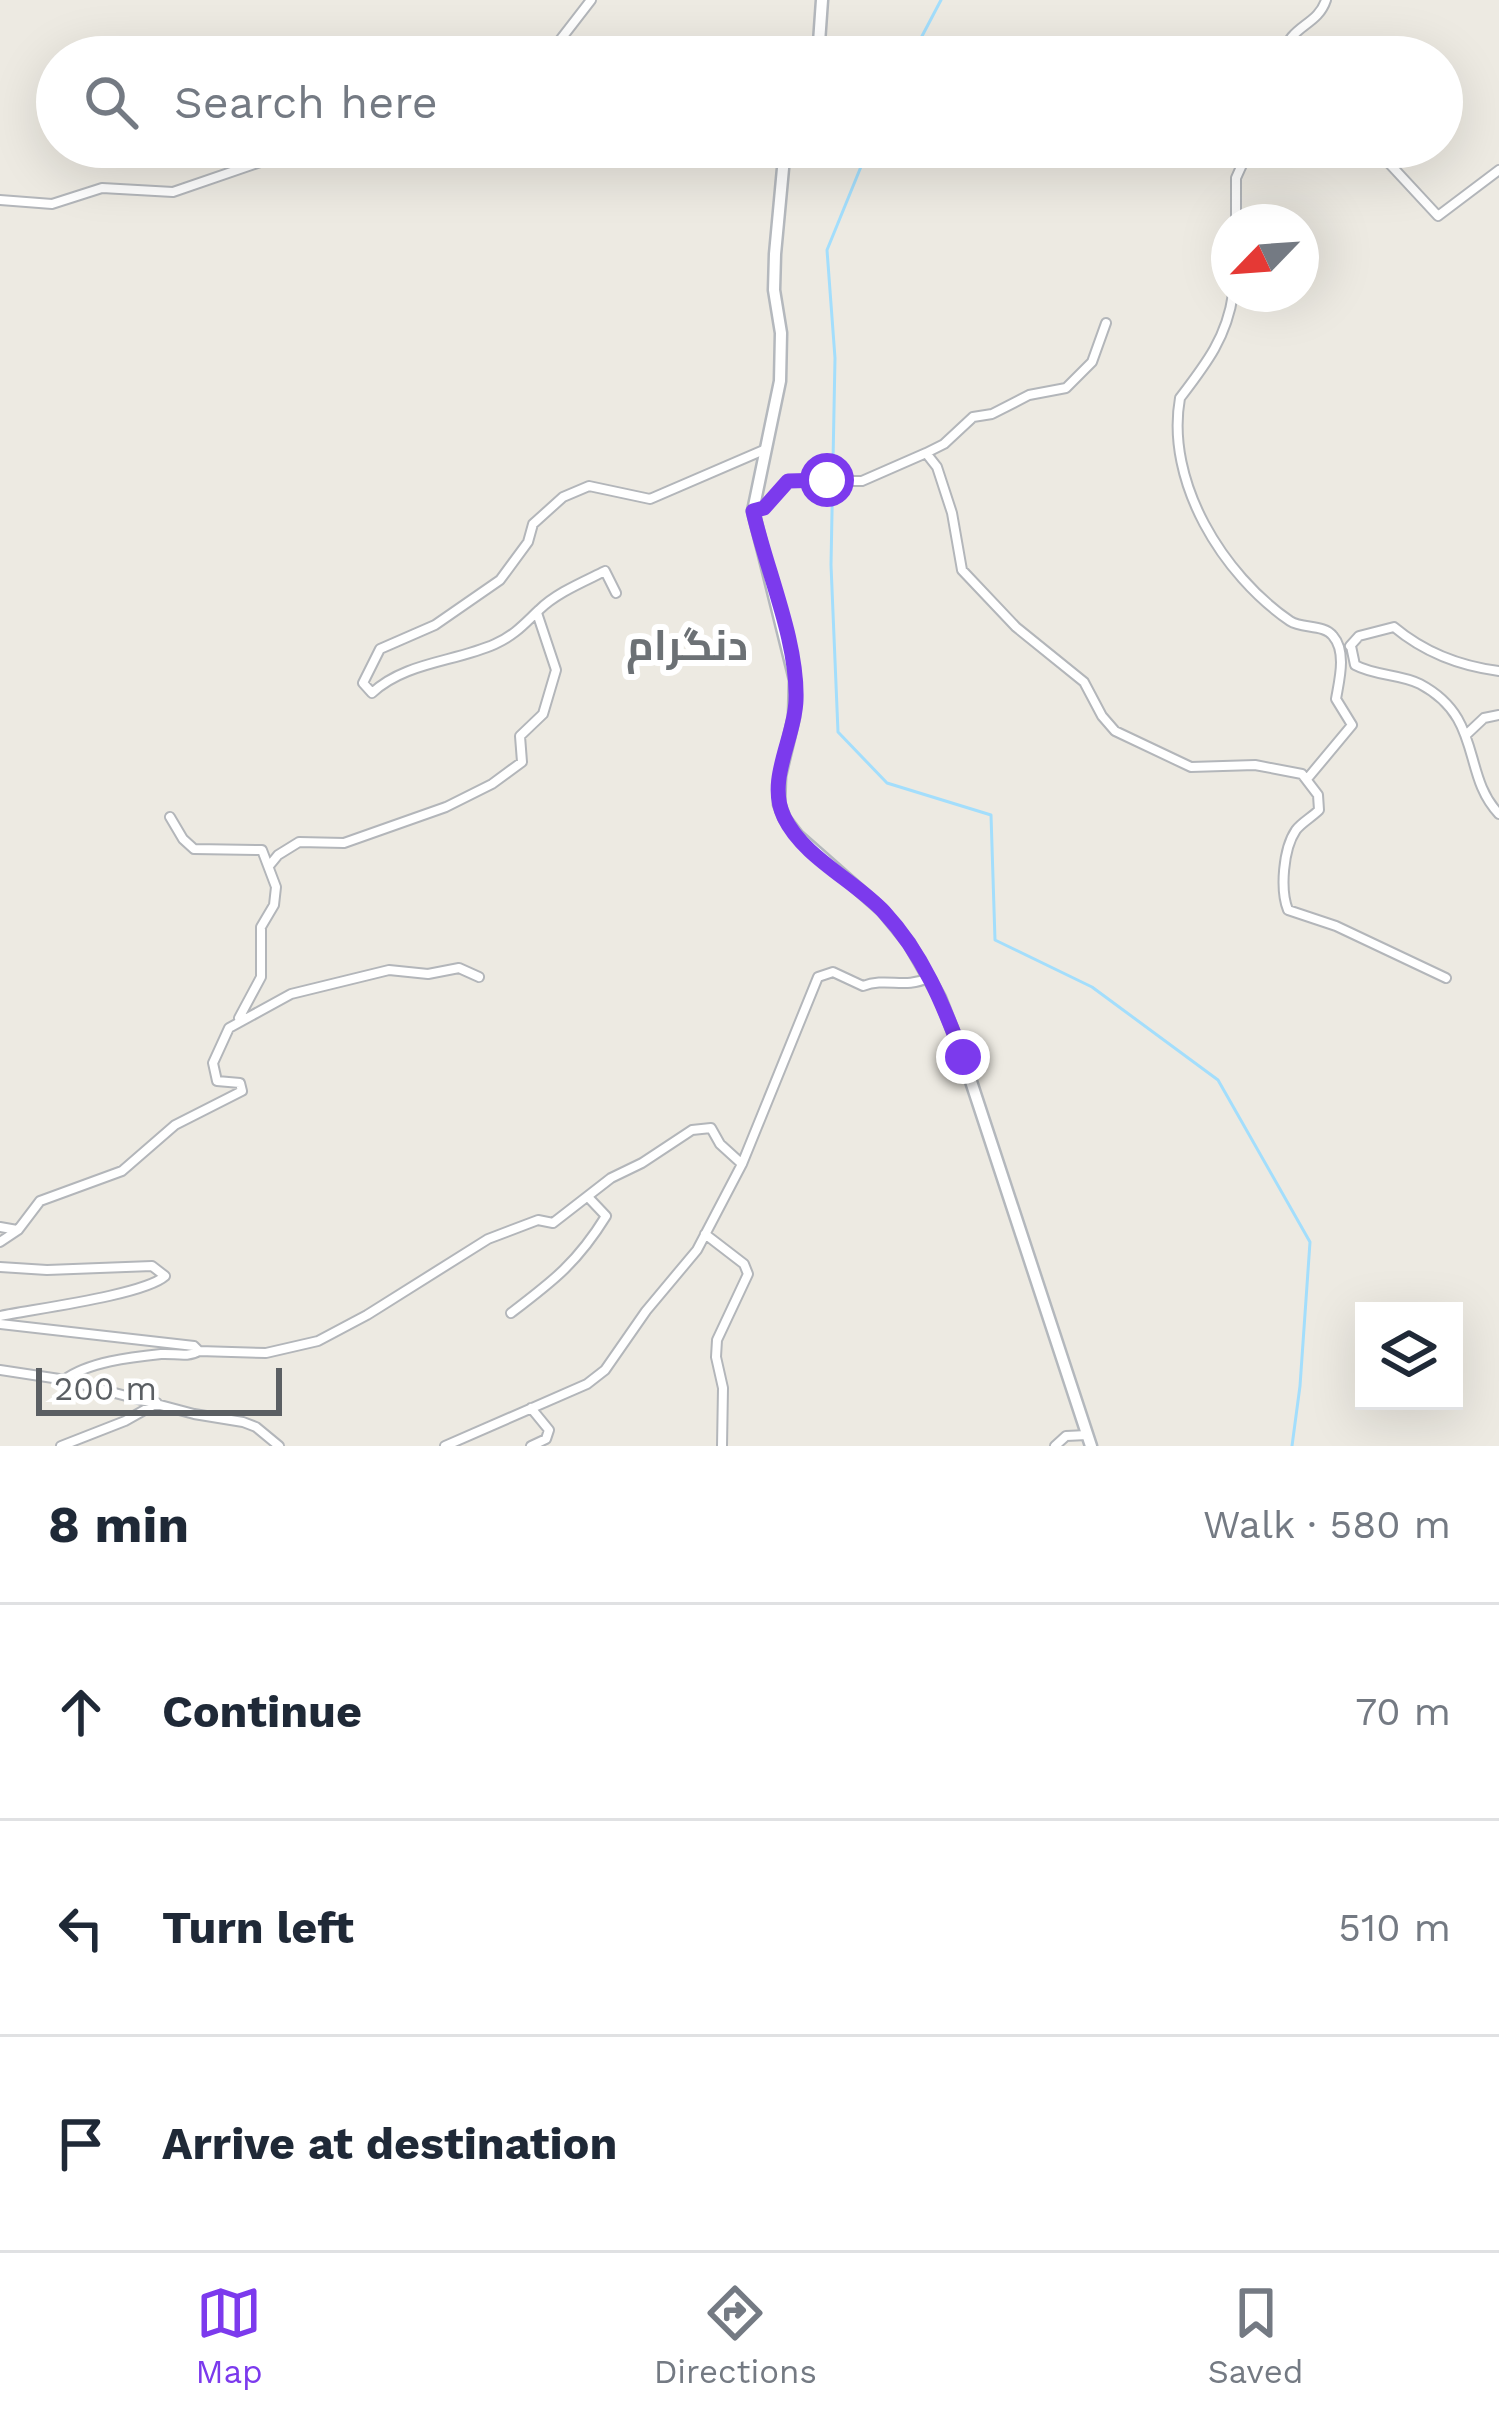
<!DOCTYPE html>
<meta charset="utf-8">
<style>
body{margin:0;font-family:"Work Sans",Cairo,sans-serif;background:#f2f2f3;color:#1f2937}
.controls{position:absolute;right:36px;bottom:36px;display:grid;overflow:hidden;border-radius:0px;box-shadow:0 12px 48px #0002}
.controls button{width:108px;height:108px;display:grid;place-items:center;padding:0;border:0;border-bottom:3px solid #e0e1e3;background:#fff;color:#1f2937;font:60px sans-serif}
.compass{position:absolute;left:1211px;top:204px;width:108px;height:108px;border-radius:50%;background:#fff;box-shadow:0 12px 48px #0002;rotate:245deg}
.scale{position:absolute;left:36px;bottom:30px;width:246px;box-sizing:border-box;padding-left:12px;border:6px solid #5b5f63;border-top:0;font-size:33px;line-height:42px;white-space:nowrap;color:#5b5f63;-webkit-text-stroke:9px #fff;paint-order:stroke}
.stop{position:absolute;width:36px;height:36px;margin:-27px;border:9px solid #7c3aed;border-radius:50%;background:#fff}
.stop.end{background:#7c3aed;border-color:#fff;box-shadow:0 3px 12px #0008}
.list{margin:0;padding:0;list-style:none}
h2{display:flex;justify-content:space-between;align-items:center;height:156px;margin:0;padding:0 48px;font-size:51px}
h2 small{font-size:39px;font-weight:400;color:#747a83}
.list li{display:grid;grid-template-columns:78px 1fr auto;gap:36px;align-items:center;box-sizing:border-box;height:216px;padding:0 48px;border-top:3px solid #e0e1e3}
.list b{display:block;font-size:45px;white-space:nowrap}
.list em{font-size:39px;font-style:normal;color:#747a83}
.icon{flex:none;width:66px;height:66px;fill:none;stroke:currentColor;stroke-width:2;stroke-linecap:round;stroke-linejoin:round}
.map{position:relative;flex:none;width:1499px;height:1446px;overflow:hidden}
.search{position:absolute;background:#fff;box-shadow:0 12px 48px #0002;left:36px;right:36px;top:36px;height:132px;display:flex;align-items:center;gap:30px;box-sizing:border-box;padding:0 42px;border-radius:66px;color:#747a83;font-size:45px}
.sheet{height:804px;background:#fff}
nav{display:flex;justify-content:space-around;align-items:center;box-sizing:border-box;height:168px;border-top:3px solid #e0e1e3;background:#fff;font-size:33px;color:#747a83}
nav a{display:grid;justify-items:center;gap:6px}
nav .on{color:#7c3aed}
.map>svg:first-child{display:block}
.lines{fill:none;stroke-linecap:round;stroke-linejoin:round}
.stream{stroke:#a3defc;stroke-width:3}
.street-casing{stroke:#b3b6ba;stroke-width:12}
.secondary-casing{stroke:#b4b8bd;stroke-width:15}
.street{stroke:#fff;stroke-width:8}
.secondary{stroke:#fff;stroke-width:10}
.route{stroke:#7c3aed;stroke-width:15}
.labels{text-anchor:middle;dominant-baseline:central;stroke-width:12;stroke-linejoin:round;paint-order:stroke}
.quarter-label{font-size:42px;font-weight:bold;fill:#6c7175;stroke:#fff}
</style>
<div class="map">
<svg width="1499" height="1446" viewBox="0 0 1499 1446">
<rect width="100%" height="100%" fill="#edeae2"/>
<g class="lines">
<path class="stream" d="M911 57 941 0
M869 147 827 250 835 358 831 565 838 732 887 783 991 815 995 940 1092 987 1218 1080 1310 1242 1300 1386 1292 1446"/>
<defs>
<path id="street" d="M547 57 591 0
M1282 57C1290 24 1317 27 1326 0
M1374 147 1438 216 1499 170
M0 200 52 204 102 188 173 192 272 158 353 147
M1236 222V178L1250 147
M1233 294C1227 337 1206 364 1180 398 1165 482 1223 575 1290 621 1302 629 1324 624 1333 636 1347 652 1339 681 1336 699L1352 725 1307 779
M926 453 944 444 973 417 992 414 1029 395 1066 388 1092 362 1106 323
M754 511 764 508 788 481H862L926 453 937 467 952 513 962 570 1016 627 1084 682 1102 716 1115 731 1191 767 1255 765 1302 774 1318 795 1319 810C1312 817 1301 823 1296 830 1283 849 1280 890 1288 910L1336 926 1446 978
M616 593 605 571C583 582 556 593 539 610 524 624 515 635 495 644 455 662 405 662 372 693L363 683 380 649 435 625 500 580 528 542 533 524 563 497 589 486 650 499 766 449
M1350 646 1359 636 1394 627C1424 652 1459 666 1499 671
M1351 646 1355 665C1375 676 1401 674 1420 684 1484 718 1461 774 1499 814
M1467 734 1484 718 1499 715
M170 817 183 839 194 849 262 850 276 887 274 905 261 927V977L239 1018
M269 866 278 855 299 842 344 843 446 807 492 784 522 762 520 736 543 714 556 670 537 613
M0 1227 17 1230
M705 1234 744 1264 748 1274 717 1340 716 1357 723 1388 722 1446
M0 1242 18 1230 40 1201 122 1171 175 1125 242 1091 240 1083 217 1081 213 1063 229 1028 291 994 389 970 428 974 459 968 479 977
M0 1267 47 1270 152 1266 165 1276C144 1295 34 1309 0 1316
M511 1313C553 1281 577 1263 606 1216L588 1197
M0 1324 194 1346 199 1351C187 1358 175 1353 161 1354 131 1357 88 1362 64 1380
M199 1351 266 1353 318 1341 367 1315 488 1239 538 1220 553 1223 611 1178 642 1163 692 1130 711 1128 720 1144 742 1164
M0 1370 66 1380 194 1414 243 1422 256 1427 279 1446
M531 1408 549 1430 546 1439 531 1446
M61 1446 125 1421 157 1403
M445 1446 587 1384 605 1370 646 1311 697 1250 742 1164 818 977 833 972 863 986C886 977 905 989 928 978
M1055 1446 1066 1436 1087 1435"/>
<path id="secondary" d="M818 57 822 0
M785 147 775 254 774 290 781 333 780 381 753 511 795 680 794 717 780 776 779 804 785 819 798 836 882 910 909 943 940 998 963 1057 1091 1446"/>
</defs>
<use href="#street" class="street-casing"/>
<use href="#secondary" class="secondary-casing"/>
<use href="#street" class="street"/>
<use href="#secondary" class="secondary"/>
</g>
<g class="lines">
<path class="route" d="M827 480 788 481 764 508 753 511C766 569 798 641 796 700 795 738 766 780 784 817 803 857 854 880 884 912 923 954 943 1004 963 1057"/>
</g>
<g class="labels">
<g class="quarter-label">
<text x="687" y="645">دنگرام</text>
</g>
</g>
</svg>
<div class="controls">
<button><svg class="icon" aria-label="layers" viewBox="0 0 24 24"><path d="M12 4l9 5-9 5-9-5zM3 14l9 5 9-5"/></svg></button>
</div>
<svg class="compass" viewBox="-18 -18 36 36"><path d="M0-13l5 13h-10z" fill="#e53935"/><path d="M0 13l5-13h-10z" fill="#747a83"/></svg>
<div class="scale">200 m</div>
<div class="stop" style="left:827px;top:480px"></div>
<div class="stop end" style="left:963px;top:1057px"></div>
<div class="search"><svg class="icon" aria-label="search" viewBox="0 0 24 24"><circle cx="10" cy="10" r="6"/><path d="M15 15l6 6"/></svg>Search here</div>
</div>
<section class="sheet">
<h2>8 min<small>Walk · 580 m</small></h2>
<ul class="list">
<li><svg class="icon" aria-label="ahead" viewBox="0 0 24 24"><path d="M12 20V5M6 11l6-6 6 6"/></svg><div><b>Continue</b></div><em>70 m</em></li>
<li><svg class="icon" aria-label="left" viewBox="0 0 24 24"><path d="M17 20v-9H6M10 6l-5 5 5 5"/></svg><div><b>Turn left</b></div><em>510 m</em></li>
<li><svg class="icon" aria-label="arrive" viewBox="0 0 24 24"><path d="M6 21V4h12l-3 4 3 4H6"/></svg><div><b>Arrive at destination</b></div></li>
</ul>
</section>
<nav>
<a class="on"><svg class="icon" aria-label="map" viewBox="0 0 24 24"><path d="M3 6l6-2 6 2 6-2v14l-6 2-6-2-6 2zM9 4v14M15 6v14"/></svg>Map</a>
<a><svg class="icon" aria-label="directions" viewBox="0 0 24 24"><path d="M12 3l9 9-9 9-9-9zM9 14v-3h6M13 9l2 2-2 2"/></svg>Directions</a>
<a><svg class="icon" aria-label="saved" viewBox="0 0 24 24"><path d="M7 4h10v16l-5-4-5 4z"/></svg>Saved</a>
</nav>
